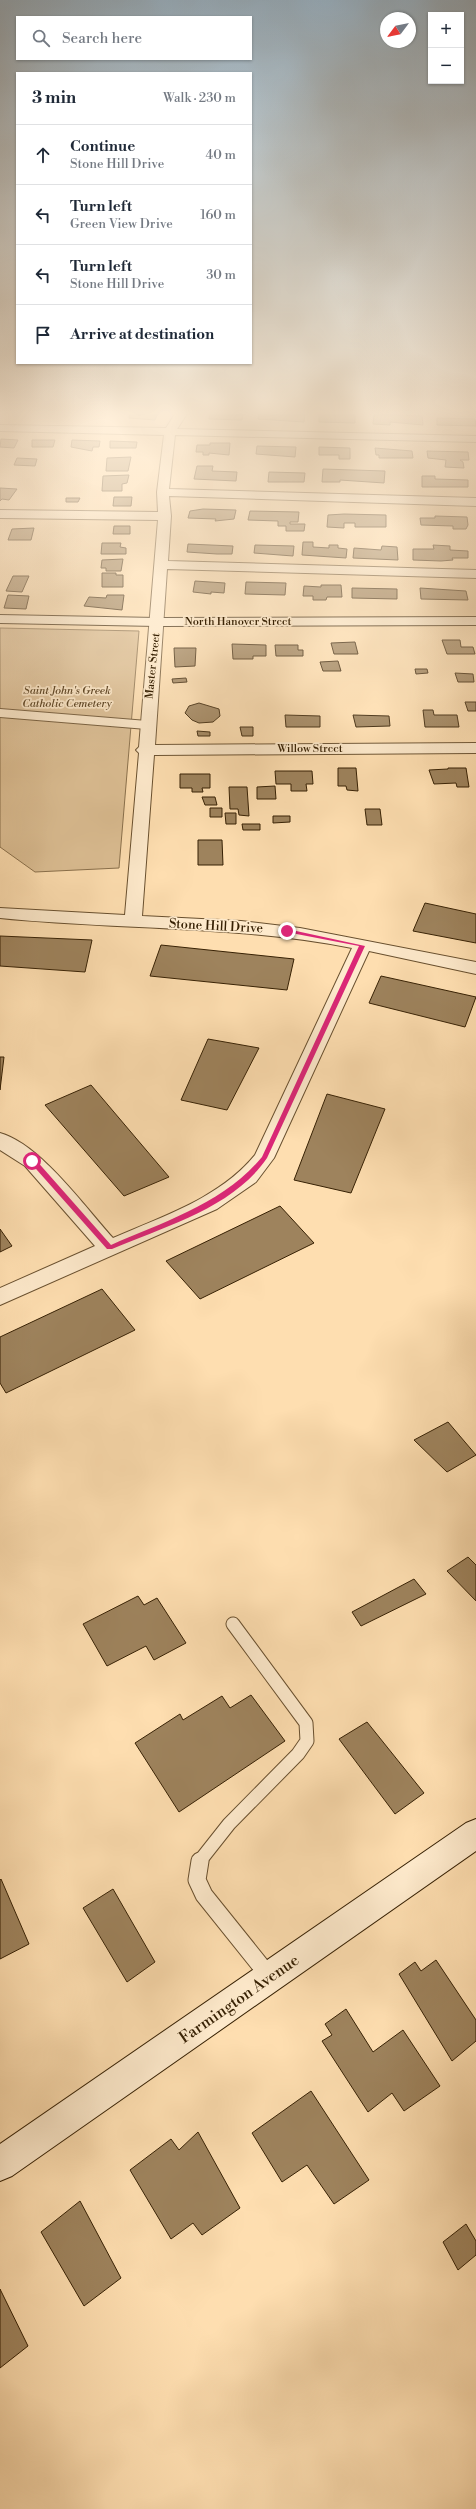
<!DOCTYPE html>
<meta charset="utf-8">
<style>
body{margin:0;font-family:"Libre Bodoni",serif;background:#f2f2f3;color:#1f2937}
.controls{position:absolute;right:12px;top:12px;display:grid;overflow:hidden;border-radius:0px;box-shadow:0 1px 3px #0004}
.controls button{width:36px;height:36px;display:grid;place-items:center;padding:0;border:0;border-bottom:1px solid #e0e1e3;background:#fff;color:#1f2937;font:20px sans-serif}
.compass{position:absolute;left:380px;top:12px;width:36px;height:36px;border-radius:50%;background:#fff;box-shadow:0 1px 3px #0004;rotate:238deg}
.stop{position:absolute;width:12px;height:12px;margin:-9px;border:3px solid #db2777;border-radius:50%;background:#fff}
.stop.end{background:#db2777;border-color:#fff;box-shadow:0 1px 4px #0008}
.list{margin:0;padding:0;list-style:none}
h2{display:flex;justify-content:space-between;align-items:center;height:52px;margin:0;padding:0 16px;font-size:17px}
h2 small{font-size:13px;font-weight:400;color:#747a83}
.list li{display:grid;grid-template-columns:26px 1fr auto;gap:12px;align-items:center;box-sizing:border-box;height:60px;padding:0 16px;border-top:1px solid #e0e1e3}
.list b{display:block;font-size:15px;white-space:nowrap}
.list p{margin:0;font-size:13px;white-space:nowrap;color:#747a83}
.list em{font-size:13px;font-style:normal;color:#747a83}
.icon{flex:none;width:22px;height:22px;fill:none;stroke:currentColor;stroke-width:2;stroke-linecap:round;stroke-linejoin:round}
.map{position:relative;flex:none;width:476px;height:2509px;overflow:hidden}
.search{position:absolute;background:#fff;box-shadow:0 1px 3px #0004;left:16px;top:16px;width:236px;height:44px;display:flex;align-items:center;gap:10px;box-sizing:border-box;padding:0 14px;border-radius:0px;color:#747a83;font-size:15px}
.panel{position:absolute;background:#fff;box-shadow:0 1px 3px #0004;left:16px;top:72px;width:236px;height:292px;border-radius:0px}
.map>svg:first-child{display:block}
.green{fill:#dcbe93;stroke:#8a704c}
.building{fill:#9e835d;stroke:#372104}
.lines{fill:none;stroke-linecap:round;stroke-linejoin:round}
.lane-far2-casing{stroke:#69502f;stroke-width:10}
.lane-far1-casing{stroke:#69502f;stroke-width:15}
.lane-casing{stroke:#69502f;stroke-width:19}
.street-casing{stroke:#69502f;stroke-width:2}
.secondary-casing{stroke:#372104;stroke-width:2}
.lane-far2{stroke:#feeacc;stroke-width:8}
.lane-far1{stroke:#feeacc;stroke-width:13}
.lane{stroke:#feeacc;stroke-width:17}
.street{fill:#feeacc;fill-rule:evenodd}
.secondary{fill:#feeacc;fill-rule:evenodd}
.route{fill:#db2777}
.labels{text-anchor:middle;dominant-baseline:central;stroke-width:3.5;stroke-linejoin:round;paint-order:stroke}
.far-street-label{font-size:11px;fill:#372104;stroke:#feeacc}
.far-park-label{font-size:11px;font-style:italic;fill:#604828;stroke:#feeacc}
.street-label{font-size:13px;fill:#372104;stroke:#feeacc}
.near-street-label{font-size:16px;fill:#372104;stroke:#feeacc}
</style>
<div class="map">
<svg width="476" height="2509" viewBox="0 0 476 2509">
<rect width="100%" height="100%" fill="#fedeb0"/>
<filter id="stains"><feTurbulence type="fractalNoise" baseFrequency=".005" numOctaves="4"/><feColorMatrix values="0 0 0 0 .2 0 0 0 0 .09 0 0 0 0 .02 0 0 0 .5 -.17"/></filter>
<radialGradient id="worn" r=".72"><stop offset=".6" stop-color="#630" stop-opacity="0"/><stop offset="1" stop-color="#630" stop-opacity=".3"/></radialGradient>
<path class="green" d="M0 628 139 631 119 868 35 872 0 847Z"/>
<path class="building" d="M130 414H158L155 420 129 418Z
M210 414H243L242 420 209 419Z
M259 414H305L304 422 258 419Z
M319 414H355V423L319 422Z
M374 414 422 416 423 425 390 422V425L373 424Z
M437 418 475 419 476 426 437 425Z
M1 439 18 440 14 448 0 447Z
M32 440H55L53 447H32Z
M72 440 100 441 99 447H93L92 451 71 447Z
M110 441 137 442 136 448H110Z
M210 443H230L229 455 209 453V455H203V452H196L197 445H210Z
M257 446 296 447 295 457 256 454Z
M319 447 350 448V459H339V455H319Z
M375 448 412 451 413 458H379V455H376Z
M427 451 468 452 469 460H460L463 462 464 468 445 467 446 460 428 458Z
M131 457 128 471H106L107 458Z
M17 458 37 459 35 466 14 465Z
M197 466H213L212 471 237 472 236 481 194 479Z
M323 469 385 471 384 483 340 480V482H322Z
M269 472 305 473 304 482H268Z
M129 475 127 483 122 484V491H102L103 476Z
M422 476H435V479L468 480V487H422Z
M0 488 17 489 9 500 2 499 0 501Z
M114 497H132L131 506H113Z
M66 498H80L78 502H66Z
M203 509 236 510 234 519 215 521 216 519 188 518 190 511Z
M250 511 299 512 298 522H290V524H305L304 531H286V526H278V521L248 520Z
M344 514 386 515V527H355V523H344V528L327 527 328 515Z
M435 516 467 517 468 525 466 529H453V526L421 525 420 518H435Z
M114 526H130V534H113Z
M34 528 31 540H8L12 529Z
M303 542H313V547L329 548V545H338V548L347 549 346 558 302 555Z
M102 543H121L120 547 126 548V554H101Z
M188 544 233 546 232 554H217L187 552Z
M255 545 294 546 293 556 254 553Z
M433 545 450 546V550L468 551V558H452L453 560 441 561 413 560V549H434Z
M382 546 397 547 398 560 353 558 354 548 381 550Z
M123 559 121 571H106V568H101L102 560Z
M102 573H116V575H123V587H102Z
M13 576H29L22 592 6 591Z
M195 581 225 583 224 593 211 592V594L193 592Z
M246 582 286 583 285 595 245 594Z
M321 585H341L342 597H327L326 600H313V596H303L304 586 321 587Z
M352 588 397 589V599L352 598Z
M420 588 466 591 468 600 421 599Z
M8 595 29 596 26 609 4 608Z
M107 595H124L122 610 84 606 89 597 106 598Z
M442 640H460L461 647H473L475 654H447Z
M355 642 358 654H334L331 643Z
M232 644 266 645V656H253V659H233Z
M275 645H298V650H303V656H276Z
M174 648H196L195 666 175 667Z
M338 661 341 671H323L320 662Z
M415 669H427L428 673 416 674Z
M455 673 473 674 474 682H458Z
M186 678 187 682 173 683 172 679Z
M465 702H476V711H468Z
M199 703 219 709 220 716 213 722 199 723 192 720 185 713 189 706Z
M423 710H433L434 715H457L459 727H425Z
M285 715 320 716V727H286Z
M353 715 389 716 390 726 356 727Z
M240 727H253V736H242Z
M197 731 210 732V736H198Z
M338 768H356L358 791 347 790 346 786H338Z
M448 768H466L469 787H457L456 783 434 784 429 770 448 769Z
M275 771H312L313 784H306L307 791H291V784H276Z
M180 774H210V788H202L203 792H192V788H180Z
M275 786 276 799H257V787Z
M229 787H247L249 816 239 815 238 809H230Z
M202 797H215L217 805H205Z
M210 808H222V817H210Z
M365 809H380L382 825H367Z
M225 813H236V824H226Z
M273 816H290V822L273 823Z
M242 824H260V830H243Z
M198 840H222L223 865H198Z
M425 903 476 914V943L413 931Z
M0 936 92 940 85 972 0 966Z
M161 945 294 959 287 990 150 976Z
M381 976 476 997 465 1027 369 1003Z
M208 1039 259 1048 227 1110 181 1100Z
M0 1057H4L0 1090Z
M91 1085 169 1177 124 1196 45 1105Z
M327 1094 385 1109 351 1193 294 1180Z
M280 1206 314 1243 200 1299 166 1261Z
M0 1229 12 1246 0 1252Z
M102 1289 135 1330 6 1393 0 1383V1337Z
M448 1422 476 1455 447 1472 414 1440Z
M468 1557 476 1565V1601L447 1571Z
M414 1579 426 1594 361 1626 352 1612Z
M138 1596 144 1605 157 1598 186 1643 154 1660 146 1646 107 1666 83 1624Z
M251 1695 285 1741 179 1812 135 1743 180 1714 183 1720 222 1696 230 1708Z
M367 1722 424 1793 395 1814 339 1739Z
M1 1879 29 1944 0 1959V1880Z
M113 1889 155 1962 127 1982 83 1908Z
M436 1960 476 2020V2041L452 2061 399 1974 415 1962 421 1971Z
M346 2009 373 2052 403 2030 440 2086 404 2111 392 2093 368 2112 322 2041 332 2035 325 2024Z
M311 2091 369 2180 334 2204 307 2165 282 2182 252 2133Z
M198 2132 240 2208 202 2235 193 2223 171 2239 130 2170 171 2139 179 2150Z
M80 2201 121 2278 84 2306 41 2232Z
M466 2224 476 2241V2255L458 2270 443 2242Z
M0 2289 28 2346 0 2368Z"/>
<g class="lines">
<defs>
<path id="lane-far2" d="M0 713 147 725"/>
<path id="lane-far1" d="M199 1862 229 1824 298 1754 307 1741 306 1723 233 1624"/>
<path id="lane" d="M200 1861 197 1880 204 1895 269 1976"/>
<path id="street" d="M175 414H187L177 429 476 436V442L175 435 169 489 476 498V506L169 496 171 516 168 561 476 570V578L167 569 155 745 476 743V753L154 755 142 916 241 921 300 928 476 962V974L369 951 274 1158 256 1182 217 1209 0 1305V1288L95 1246 25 1166 0 1150V1133C40 1144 85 1207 113 1238 163 1216 220 1198 255 1155L352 948C235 925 118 930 0 918V908L125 915 139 753 136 750 139 747 158 520 0 518V510L158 512 157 492 164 435 0 431V425L166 428Z"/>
<path id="secondary" d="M0 615 157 618 476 617V625L157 626 0 623Z
M476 1819V1851L12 2176 0 2181V2144L466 1823Z"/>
</defs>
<use href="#lane-far2" class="lane-far2-casing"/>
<use href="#lane-far1" class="lane-far1-casing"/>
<use href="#lane" class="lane-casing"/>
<use href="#street" class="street-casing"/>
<use href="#secondary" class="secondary-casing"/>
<use href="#lane-far2" class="lane-far2"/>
<use href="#lane-far1" class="lane-far1"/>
<use href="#lane" class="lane"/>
<use href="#street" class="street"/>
<use href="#secondary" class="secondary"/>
</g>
<linearGradient id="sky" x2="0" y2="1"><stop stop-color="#95abba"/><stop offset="0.54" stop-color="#fff0db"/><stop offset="1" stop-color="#fff0db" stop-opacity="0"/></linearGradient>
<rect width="476" height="765" fill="url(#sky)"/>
<path class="route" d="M287 929 365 946 267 1158C233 1208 165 1226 112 1249H107L29 1161 35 1159 111 1245C164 1222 224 1203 262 1157L359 946 286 932Z"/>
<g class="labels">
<g class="far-street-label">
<text x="238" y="622">North Hanover Street</text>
<text transform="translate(153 666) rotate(-84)">Master Street</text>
<text x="310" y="749">Willow Street</text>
</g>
<g class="far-park-label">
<text x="67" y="691">Saint John's Greek<tspan x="67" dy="13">Catholic Cemetery</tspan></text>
</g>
<g class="street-label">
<text transform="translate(216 926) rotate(3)">Stone Hill Drive</text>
</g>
<g class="near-street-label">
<text transform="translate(239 1999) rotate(-35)">Farmington Avenue</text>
</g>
</g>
<rect width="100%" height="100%" filter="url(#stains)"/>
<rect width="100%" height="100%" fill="url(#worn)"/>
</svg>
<div class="controls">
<button>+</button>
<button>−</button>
</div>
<svg class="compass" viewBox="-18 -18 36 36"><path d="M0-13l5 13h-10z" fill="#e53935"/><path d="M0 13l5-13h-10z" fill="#747a83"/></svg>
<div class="stop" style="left:32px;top:1161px"></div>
<div class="stop end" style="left:287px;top:931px"></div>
<div class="search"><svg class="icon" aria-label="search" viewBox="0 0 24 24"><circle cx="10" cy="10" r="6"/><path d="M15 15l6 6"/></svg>Search here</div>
<section class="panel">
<h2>3 min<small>Walk · 230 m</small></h2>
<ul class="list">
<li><svg class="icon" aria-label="ahead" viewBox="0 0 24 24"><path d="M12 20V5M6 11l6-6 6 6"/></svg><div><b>Continue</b><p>Stone Hill Drive</p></div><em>40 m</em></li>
<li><svg class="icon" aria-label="left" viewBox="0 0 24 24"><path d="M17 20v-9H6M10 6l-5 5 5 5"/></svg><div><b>Turn left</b><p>Green View Drive</p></div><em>160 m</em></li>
<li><svg class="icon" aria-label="left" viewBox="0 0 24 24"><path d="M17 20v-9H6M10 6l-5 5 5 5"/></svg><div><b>Turn left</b><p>Stone Hill Drive</p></div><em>30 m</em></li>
<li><svg class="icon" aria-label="arrive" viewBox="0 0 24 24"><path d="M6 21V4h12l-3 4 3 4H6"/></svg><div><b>Arrive at destination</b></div></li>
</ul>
</section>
</div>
